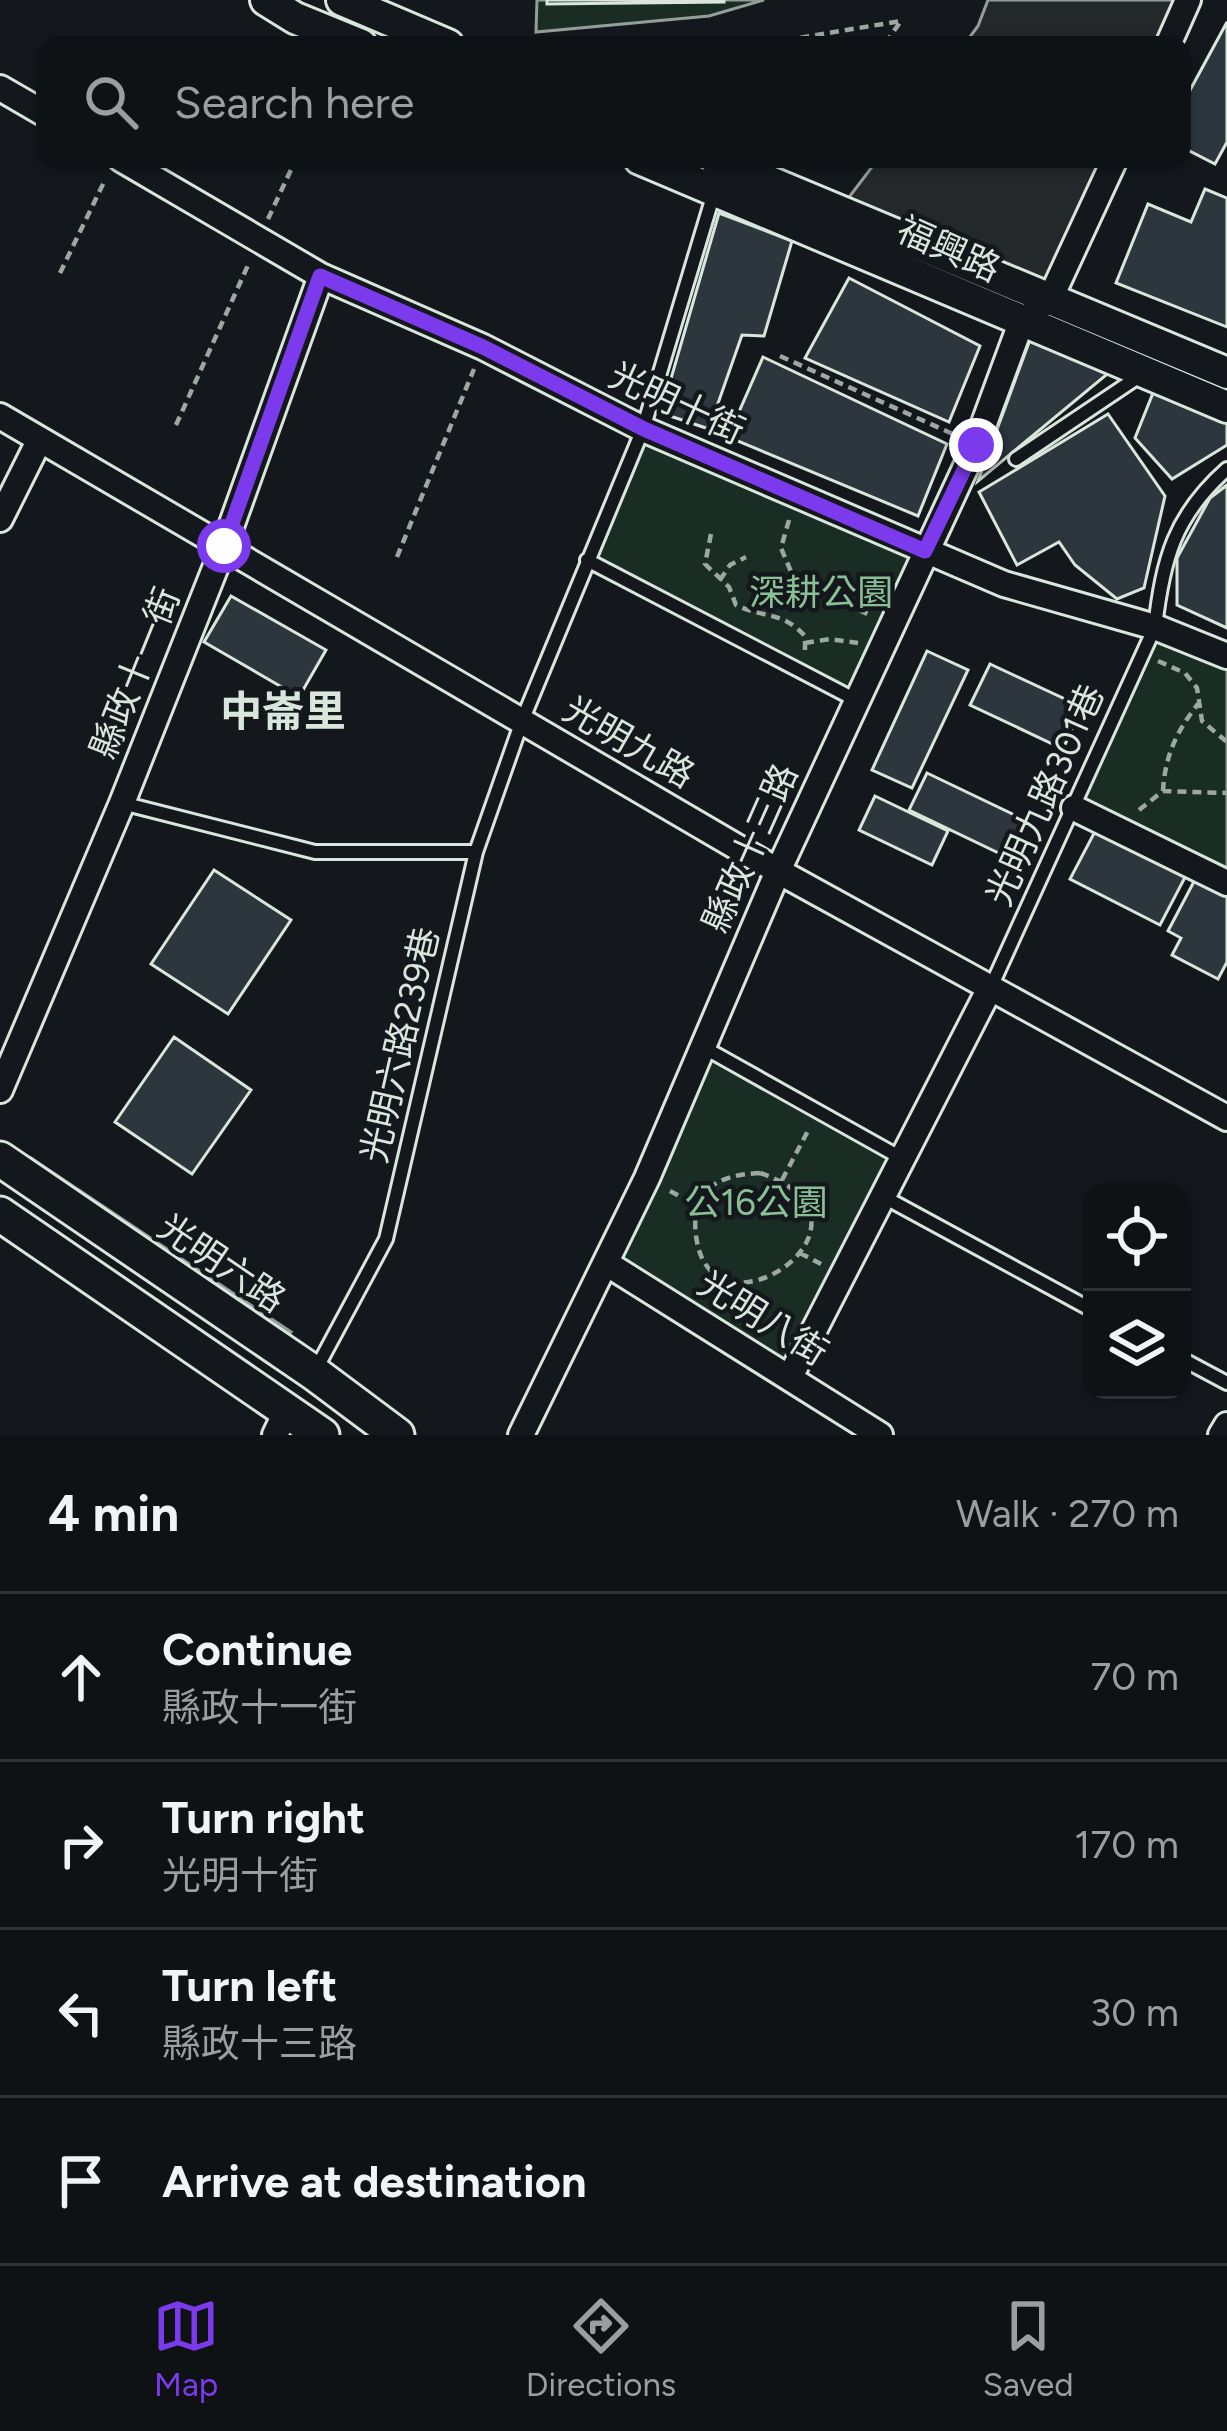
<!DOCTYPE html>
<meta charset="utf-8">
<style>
body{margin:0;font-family:Figtree,"Noto Sans TC",sans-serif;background:#181b1e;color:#f1f3f6}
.controls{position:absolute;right:36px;bottom:36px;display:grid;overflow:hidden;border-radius:24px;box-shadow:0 3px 9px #0004}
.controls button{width:108px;height:108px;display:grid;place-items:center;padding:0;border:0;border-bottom:3px solid #2f3234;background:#0f1215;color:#f1f3f6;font:60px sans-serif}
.stop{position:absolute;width:36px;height:36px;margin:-27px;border:9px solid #7c3aed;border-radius:50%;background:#fff}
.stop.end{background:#7c3aed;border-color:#fff;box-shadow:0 3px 12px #0008}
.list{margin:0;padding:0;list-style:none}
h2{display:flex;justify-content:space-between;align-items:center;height:156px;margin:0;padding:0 48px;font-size:51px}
h2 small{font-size:39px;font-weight:400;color:#9b9ea0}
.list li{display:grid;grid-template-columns:78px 1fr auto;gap:36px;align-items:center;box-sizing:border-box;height:168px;padding:0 48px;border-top:3px solid #2f3234}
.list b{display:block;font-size:45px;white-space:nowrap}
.list p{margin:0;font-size:39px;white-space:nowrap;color:#9b9ea0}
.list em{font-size:39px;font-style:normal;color:#9b9ea0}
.icon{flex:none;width:66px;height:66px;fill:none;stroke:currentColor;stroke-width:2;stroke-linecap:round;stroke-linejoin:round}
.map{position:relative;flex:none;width:1227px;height:1435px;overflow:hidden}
.search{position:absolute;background:#0f1215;box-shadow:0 3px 9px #0004;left:36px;right:36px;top:36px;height:132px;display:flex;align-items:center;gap:30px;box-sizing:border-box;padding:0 42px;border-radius:24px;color:#9b9ea0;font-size:45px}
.sheet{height:828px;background:#0f1215}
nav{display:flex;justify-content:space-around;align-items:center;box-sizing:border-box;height:168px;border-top:3px solid #2f3234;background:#0f1215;font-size:33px;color:#9b9ea0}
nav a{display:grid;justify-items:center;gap:6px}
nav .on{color:#7c3aed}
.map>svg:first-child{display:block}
.green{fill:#1a2d24;stroke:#939e99;stroke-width:3}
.parking{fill:#24282b;stroke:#939e99;stroke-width:3}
.building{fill:#2c363c;stroke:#d8e6dc;stroke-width:3}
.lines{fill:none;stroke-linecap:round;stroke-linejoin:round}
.service-casing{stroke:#d8e6dc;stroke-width:18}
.minor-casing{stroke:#d8e6dc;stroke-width:30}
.tertiary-casing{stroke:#d8e6dc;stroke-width:36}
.secondary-casing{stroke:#d8e6dc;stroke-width:39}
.path{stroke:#9da8a2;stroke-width:4.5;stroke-dasharray:9 6;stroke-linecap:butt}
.service{stroke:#14181c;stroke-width:12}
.minor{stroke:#14181c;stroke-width:24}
.tertiary{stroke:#14181c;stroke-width:30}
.secondary{stroke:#14181c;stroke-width:33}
.route{stroke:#7c3aed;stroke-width:15}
.labels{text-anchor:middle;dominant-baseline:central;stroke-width:9;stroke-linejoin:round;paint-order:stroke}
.street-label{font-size:36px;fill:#d8e6dc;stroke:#14181c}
.park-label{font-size:36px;fill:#8ac095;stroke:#14181c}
.quarter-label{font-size:42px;font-weight:bold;fill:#d8e6dc;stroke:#14181c}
</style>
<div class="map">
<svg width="1227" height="1435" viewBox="0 0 1227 1435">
<rect width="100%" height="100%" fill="#14181c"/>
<path class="green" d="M537 0H764L709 16 536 32Z
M643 429 925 551 856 700 587 560Z
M1155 627 1227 656V883L1074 808Z
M702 1046 903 1159 790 1377 606 1263Z"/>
<path class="parking" d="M988 0H1189L1168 45H964L978 26Z
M878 159H1115L1051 297 837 213Z
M31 1158 291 1332 285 1337 27 1164Z"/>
<path class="building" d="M547 0H724V2L547 4Z
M1227 22V142L1215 164 1182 147V105Z
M1205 189 1227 198V327L1116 283 1148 204 1191 222Z
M719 213 792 241 764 336 742 335 709 429 661 413Z
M849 278 980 346 949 422 805 358Z
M1031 337 1111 371 978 481Z
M763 357 947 444 918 516 728 437Z
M1155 388 1227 420V445L1172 479 1135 438Z
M1108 414 1165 496 1144 588 1117 599 1075 565 1059 542 1017 565 979 492Z
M1227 485V628L1177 605V558L1210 498Z
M231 596 326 650 299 697 204 642Z
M927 651 968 670 912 788 872 770Z
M990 664 1082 707 1063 749 970 705Z
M927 773 1025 820 1007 857 909 810Z
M875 796 948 831 932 865 859 830Z
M1101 820 1191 866 1160 925 1070 879Z
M214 870 291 920 228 1014 151 964Z
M1199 872 1227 887V962L1218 979 1172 955 1181 938 1168 931Z
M174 1037 251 1090 192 1174 115 1122Z"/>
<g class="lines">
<defs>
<path id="service" d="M1016 459 1141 375
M587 560 856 700
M122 803 315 852H476
M991 987 1155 627C1163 559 1174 516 1227 469
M703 1047 903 1159
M884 1197 1092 1310
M1182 1359 1227 1383
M314 1373 386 1239 476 852 522 721 643 429 714 193"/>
<path id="minor" d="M1168 45 1188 0
M0 88 45 114
M121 159 321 276 483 347 643 429 1004 584 1155 627 1227 656
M0 416 778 871 1227 1118
M0 519 39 441
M1074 808 1227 883
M0 1090 122 803 224 546 321 276
M606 1263 880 1435
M790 1377 990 988
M275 1435 287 1410
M521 1435 647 1178 778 871 976 445 1021 323 1051 297 1115 159
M1221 1435 1227 1425"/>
<path id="tertiary" d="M266 0 295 18 361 45
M342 0 448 45
M640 159 1227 407
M715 159 1227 373"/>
<path id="secondary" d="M0 1159 314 1373 397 1435
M0 1214 322 1435"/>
</defs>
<use href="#service" class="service-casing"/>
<use href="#minor" class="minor-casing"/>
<use href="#tertiary" class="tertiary-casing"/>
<use href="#secondary" class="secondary-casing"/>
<path class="path" d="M756 45 901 21 884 45
M268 219 296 159
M60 273 105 180
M780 356 955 435
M176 425 249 263
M789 520 781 548 792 574 819 584 831 597 872 616
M711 534 705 564 729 587 736 605C766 619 782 611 805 636V654
M397 557 474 369
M720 580 730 565 746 557
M805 643 830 639 858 643
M1158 661 1185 673 1197 688 1202 721 1227 742
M1163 791C1165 755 1177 731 1198 704
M1139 810 1163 791 1227 793
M760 1173C898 1220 717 1347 697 1242 688 1192 714 1175 760 1173Z
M782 1180 810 1127
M670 1191 697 1205
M800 1253 821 1264
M705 1297 719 1277"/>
<use href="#service" class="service"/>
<use href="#minor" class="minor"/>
<use href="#tertiary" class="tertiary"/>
<use href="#secondary" class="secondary"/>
</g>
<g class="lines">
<path class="route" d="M224 546 320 276 483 347 644 429 925 551 976 445"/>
</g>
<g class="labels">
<g class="street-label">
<text transform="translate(949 249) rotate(24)">福興路</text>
<text transform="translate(677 403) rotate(25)">光明十街</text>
<text transform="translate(135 673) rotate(-68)">縣政十一街</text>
<text transform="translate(629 742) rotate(30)">光明九路</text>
<text transform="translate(1045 795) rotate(-66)">光明九路301巷</text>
<text transform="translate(750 848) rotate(-66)">縣政十三路</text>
<text transform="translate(400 1045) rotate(-77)">光明六路239巷</text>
<text transform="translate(222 1263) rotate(34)">光明六路</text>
<text transform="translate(763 1318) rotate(32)">光明八街</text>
</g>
<g class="park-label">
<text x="821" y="592">深耕公園</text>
<text x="756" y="1202">公16公園</text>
</g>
<g class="quarter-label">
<text x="283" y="711">中崙里</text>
</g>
</g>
</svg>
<div class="controls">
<button><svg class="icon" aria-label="locate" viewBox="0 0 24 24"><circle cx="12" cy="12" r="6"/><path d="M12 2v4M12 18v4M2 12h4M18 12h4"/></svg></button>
<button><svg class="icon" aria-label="layers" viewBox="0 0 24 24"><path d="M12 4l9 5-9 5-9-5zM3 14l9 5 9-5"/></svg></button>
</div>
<div class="stop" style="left:224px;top:546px"></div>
<div class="stop end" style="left:976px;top:445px"></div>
<div class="search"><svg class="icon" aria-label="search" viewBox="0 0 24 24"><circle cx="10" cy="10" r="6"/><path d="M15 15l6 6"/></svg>Search here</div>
</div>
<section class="sheet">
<h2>4 min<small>Walk · 270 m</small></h2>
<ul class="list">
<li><svg class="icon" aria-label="ahead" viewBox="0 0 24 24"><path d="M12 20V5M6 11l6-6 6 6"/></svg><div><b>Continue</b><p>縣政十一街</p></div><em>70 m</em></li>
<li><svg class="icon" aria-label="right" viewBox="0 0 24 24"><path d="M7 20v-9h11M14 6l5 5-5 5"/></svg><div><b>Turn right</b><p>光明十街</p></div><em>170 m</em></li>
<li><svg class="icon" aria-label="left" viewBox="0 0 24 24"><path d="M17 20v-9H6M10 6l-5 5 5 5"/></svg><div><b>Turn left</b><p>縣政十三路</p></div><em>30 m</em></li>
<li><svg class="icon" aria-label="arrive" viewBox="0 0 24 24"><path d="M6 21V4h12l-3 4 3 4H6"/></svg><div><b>Arrive at destination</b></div></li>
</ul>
</section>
<nav>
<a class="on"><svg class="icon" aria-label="map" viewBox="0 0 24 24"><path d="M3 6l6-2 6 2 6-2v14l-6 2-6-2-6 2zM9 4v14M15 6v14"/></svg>Map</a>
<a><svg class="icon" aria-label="directions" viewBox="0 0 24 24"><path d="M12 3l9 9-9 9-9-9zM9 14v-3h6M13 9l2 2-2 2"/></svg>Directions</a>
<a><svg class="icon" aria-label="saved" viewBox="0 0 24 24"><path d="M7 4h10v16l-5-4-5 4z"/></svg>Saved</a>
</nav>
